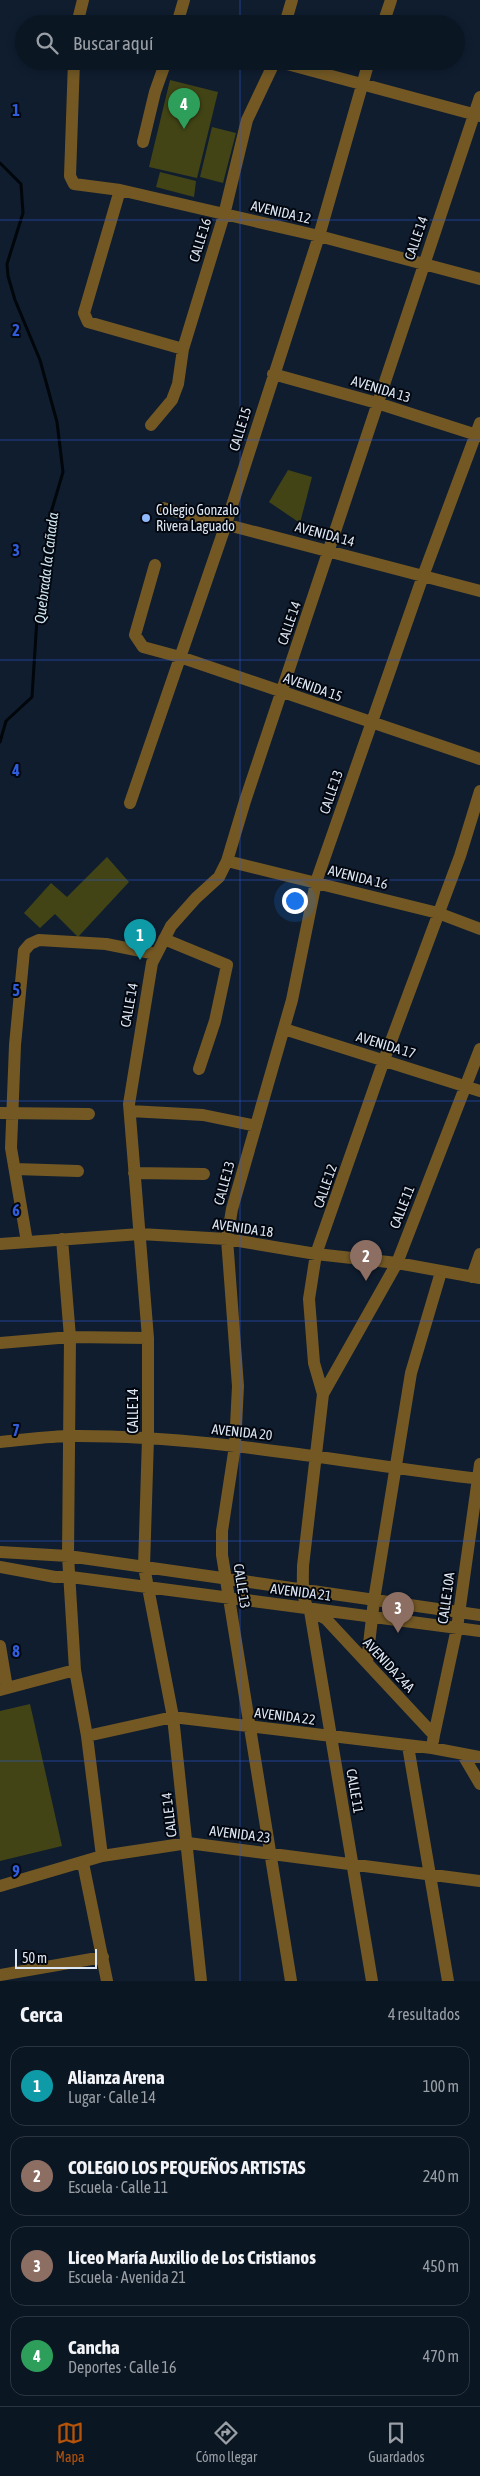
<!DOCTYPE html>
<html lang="es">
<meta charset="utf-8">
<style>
body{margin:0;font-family:"Asap Condensed",sans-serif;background:#141f2b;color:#f1f3f6}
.scale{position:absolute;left:15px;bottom:12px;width:82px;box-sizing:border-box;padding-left:5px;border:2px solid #dde7f4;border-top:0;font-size:14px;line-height:18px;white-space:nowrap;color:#dde7f4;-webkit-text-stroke:4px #03070f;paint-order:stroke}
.you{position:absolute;left:294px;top:900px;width:18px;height:18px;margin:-12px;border:4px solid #fff;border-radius:50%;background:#1a73e8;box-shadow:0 0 0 8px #1a73e833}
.badge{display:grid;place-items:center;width:32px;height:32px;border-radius:50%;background:#b45309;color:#fff;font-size:16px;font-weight:700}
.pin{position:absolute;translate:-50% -41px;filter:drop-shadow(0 1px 2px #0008)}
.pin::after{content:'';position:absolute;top:26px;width:18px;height:15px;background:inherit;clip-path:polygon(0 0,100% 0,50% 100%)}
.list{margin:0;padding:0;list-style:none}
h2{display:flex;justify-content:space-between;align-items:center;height:65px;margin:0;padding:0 20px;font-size:21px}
h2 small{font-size:16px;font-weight:400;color:#9a9fa6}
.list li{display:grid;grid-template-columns:32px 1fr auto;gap:15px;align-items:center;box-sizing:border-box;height:80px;margin:0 10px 10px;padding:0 10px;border:1px solid #2b3541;border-radius:15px}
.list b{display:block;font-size:19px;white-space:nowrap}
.list p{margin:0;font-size:16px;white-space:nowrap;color:#9a9fa6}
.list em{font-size:16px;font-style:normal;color:#9a9fa6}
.icon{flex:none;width:28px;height:28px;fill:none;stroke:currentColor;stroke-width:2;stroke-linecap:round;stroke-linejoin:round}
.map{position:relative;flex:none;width:480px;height:1981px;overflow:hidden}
.search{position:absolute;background:#0b1623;box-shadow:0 2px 8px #0003;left:15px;right:15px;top:15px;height:55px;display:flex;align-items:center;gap:12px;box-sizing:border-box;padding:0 18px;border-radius:28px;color:#9a9fa6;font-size:19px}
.sheet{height:425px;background:#0b1623}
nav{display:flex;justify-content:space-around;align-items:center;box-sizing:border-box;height:70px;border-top:1px solid #2b3541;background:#0b1623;font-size:14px;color:#9a9fa6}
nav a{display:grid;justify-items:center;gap:2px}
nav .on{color:#b45309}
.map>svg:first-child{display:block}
.green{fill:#424415}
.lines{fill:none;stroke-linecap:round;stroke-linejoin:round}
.stream{stroke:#00060a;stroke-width:3}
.minor{stroke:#735824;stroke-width:12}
.grid{fill:none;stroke:#305ddb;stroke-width:1;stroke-opacity:0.55}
.poi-dot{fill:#8fb8fd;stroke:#03070f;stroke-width:2}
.labels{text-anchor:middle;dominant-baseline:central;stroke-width:4;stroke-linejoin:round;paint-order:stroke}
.street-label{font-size:14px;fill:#dde7f4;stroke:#03070f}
.poi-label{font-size:14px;fill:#dde7f4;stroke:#03070f;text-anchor:start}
.water-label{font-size:15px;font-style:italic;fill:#cfe6f1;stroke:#03070f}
.grid-label{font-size:16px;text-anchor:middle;font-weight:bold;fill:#305ddb;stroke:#03070f;stroke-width:4;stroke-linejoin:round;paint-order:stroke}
</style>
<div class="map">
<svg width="480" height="1981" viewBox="0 0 480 1981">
<rect width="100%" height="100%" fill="#0f1d2f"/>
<path class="green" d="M170 80 218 92 197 178 149 167Z
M212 127 236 133 223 183 200 177Z
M160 172 196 181 194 197 156 187Z
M288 470 312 477 300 523 269 502Z
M107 857 129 882 78 937 55 914 40 928 24 913 51 883 67 897Z
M30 1704 62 1846 0 1861V1711Z"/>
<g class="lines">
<path class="stream" d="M0 163 21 184 23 213 7 264 8 276 15 300 40 360 57 422 63 472 50 516 37 618 32 697 6 721 0 742"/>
<path class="minor" d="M77 24 83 0
M177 24 184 0
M285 24 292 0
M383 24 391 0
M74 61 70 176 74 184 120 190 319 236 480 279
M276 61 480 116
M143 142 155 92 166 61
M120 190 84 313 88 322 183 349
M273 374 377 403 480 436
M151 425 172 400 178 384 183 349 224 215 247 120 275 61
M163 508 480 591
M155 565 135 635 143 647 180 657 480 759
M130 803 226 524 319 236 369 61
M227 861 438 913 480 929
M164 939 227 965 215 1021 199 1069
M284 1029 480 1091
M130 1111 203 1115 256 1126
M0 1113 89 1114
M15 1169 78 1171
M134 1173 204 1174
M62 1239 70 1337 68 1556 75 1670 87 1736 102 1856
M27 1242 11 1148 15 1045 24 951 30 944 39 940 106 944 156 954
M0 1244 140 1234 227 1239 316 1254 397 1263 480 1278
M472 1277 480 1254
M0 1343 70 1337 148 1338
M323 1394 397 1263 480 1049
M0 1442C24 1440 48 1436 72 1436 209 1435 344 1463 480 1479
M0 1552 68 1556 480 1615
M0 1567 55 1577H71L480 1631
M312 1612 326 1619 434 1735 433 1741
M0 1646 7 1688
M367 1662 374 1600 411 1373 441 1272
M0 1690 75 1670
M434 1735 457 1628 480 1464
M87 1736 173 1717 432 1748 480 1757
M408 1746 448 1981
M463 1755 480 1784
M83 1863 107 1981
M0 1886 102 1856 188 1843 480 1881
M0 1975 103 1957
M201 1981 173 1717 144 1567 148 1438V1338L129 1104 152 963 171 926 196 898 219 877 227 861 245 801 480 97
M291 1981 222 1555V1531L235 1446 238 1386 227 1239 232 1209 292 1000 316 882 423 576 480 423
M372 1981 310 1611C301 1601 303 1579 303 1566L323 1394 314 1363 309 1299 316 1254 384 1060 460 856 480 791"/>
</g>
<path class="grid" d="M240 0V24M240 61V1981M0 220H480M0 440H480M0 660H480M0 880H480M0 1101H480M0 1321H480M0 1541H480M0 1761H480"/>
<circle class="poi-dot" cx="146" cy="518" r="5"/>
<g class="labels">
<g class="street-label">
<text transform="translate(281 212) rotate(13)">AVENIDA 12</text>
<text transform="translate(416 238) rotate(-71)">CALLE 14</text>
<text transform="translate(200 240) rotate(-73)">CALLE 16</text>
<text transform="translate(381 389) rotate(17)">AVENIDA 13</text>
<text transform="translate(240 429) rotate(-73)">CALLE 15</text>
<text transform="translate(325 534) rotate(15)">AVENIDA 14</text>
<text transform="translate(289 623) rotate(-71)">CALLE 14</text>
<text transform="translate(313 687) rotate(19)">AVENIDA 15</text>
<text transform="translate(331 792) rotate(-71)">CALLE 13</text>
<text transform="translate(358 877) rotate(14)">AVENIDA 16</text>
<text transform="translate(129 1005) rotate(-80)">CALLE 14</text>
<text transform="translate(386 1045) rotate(17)">AVENIDA 17</text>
<text transform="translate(224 1183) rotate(-75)">CALLE 13</text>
<text transform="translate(325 1186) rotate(-71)">CALLE 12</text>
<text transform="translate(402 1207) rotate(-69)">CALLE 11</text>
<text transform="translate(243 1228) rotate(8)">AVENIDA 18</text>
<text transform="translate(133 1411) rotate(-90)">CALLE 14</text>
<text transform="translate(242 1432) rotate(6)">AVENIDA 20</text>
<text transform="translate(242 1586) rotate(81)">CALLE 13</text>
<text transform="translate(301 1592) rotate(7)">AVENIDA 21</text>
<text transform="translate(446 1598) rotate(-82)">CALLE 10A</text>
<text transform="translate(389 1665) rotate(47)">AVENIDA 24A</text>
<text transform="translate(285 1716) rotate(7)">AVENIDA 22</text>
<text transform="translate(355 1791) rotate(80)">CALLE 11</text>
<text transform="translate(169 1815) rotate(-97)">CALLE 14</text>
<text transform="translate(240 1834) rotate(7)">AVENIDA 23</text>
</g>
<g class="poi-label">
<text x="156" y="510">Colegio Gonzalo<tspan x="156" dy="16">Rivera Laguado</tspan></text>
</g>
<g class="water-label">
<text transform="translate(46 568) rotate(-83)">Quebrada la Cañada</text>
</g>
</g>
<g class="grid-label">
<text x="16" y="116">1</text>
<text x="16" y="336">2</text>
<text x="16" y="556">3</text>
<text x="16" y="776">4</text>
<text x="16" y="996">5</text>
<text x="16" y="1216">6</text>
<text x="16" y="1436">7</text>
<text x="16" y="1657">8</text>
<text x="16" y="1877">9</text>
</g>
</svg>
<div class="scale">50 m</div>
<div class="you"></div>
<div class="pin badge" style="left:140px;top:960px;background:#0f9aa8">1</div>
<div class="pin badge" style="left:366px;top:1281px;background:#8d6e63">2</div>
<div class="pin badge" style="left:398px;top:1633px;background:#8d6e63">3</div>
<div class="pin badge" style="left:184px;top:129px;background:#2e9e5b">4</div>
<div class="search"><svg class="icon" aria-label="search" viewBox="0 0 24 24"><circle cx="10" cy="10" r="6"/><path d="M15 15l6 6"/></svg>Buscar aquí</div>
</div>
<section class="sheet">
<h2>Cerca<small>4 resultados</small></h2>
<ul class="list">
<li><span class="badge" style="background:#0f9aa8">1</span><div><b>Alianza Arena</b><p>Lugar · Calle 14</p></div><em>100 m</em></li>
<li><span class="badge" style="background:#8d6e63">2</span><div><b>COLEGIO LOS PEQUEÑOS ARTISTAS</b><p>Escuela · Calle 11</p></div><em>240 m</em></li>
<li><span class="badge" style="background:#8d6e63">3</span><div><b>Liceo María Auxilio de Los Cristianos</b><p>Escuela · Avenida 21</p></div><em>450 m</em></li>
<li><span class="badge" style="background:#2e9e5b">4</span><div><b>Cancha</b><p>Deportes · Calle 16</p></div><em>470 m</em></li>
</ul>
</section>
<nav>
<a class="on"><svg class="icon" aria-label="map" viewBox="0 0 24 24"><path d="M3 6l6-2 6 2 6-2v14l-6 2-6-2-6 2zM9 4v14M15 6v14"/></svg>Mapa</a>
<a><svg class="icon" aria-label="directions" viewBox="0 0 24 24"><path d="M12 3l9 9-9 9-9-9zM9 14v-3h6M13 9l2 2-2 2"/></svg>Cómo llegar</a>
<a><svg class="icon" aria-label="saved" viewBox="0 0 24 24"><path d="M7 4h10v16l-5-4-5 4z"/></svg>Guardados</a>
</nav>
